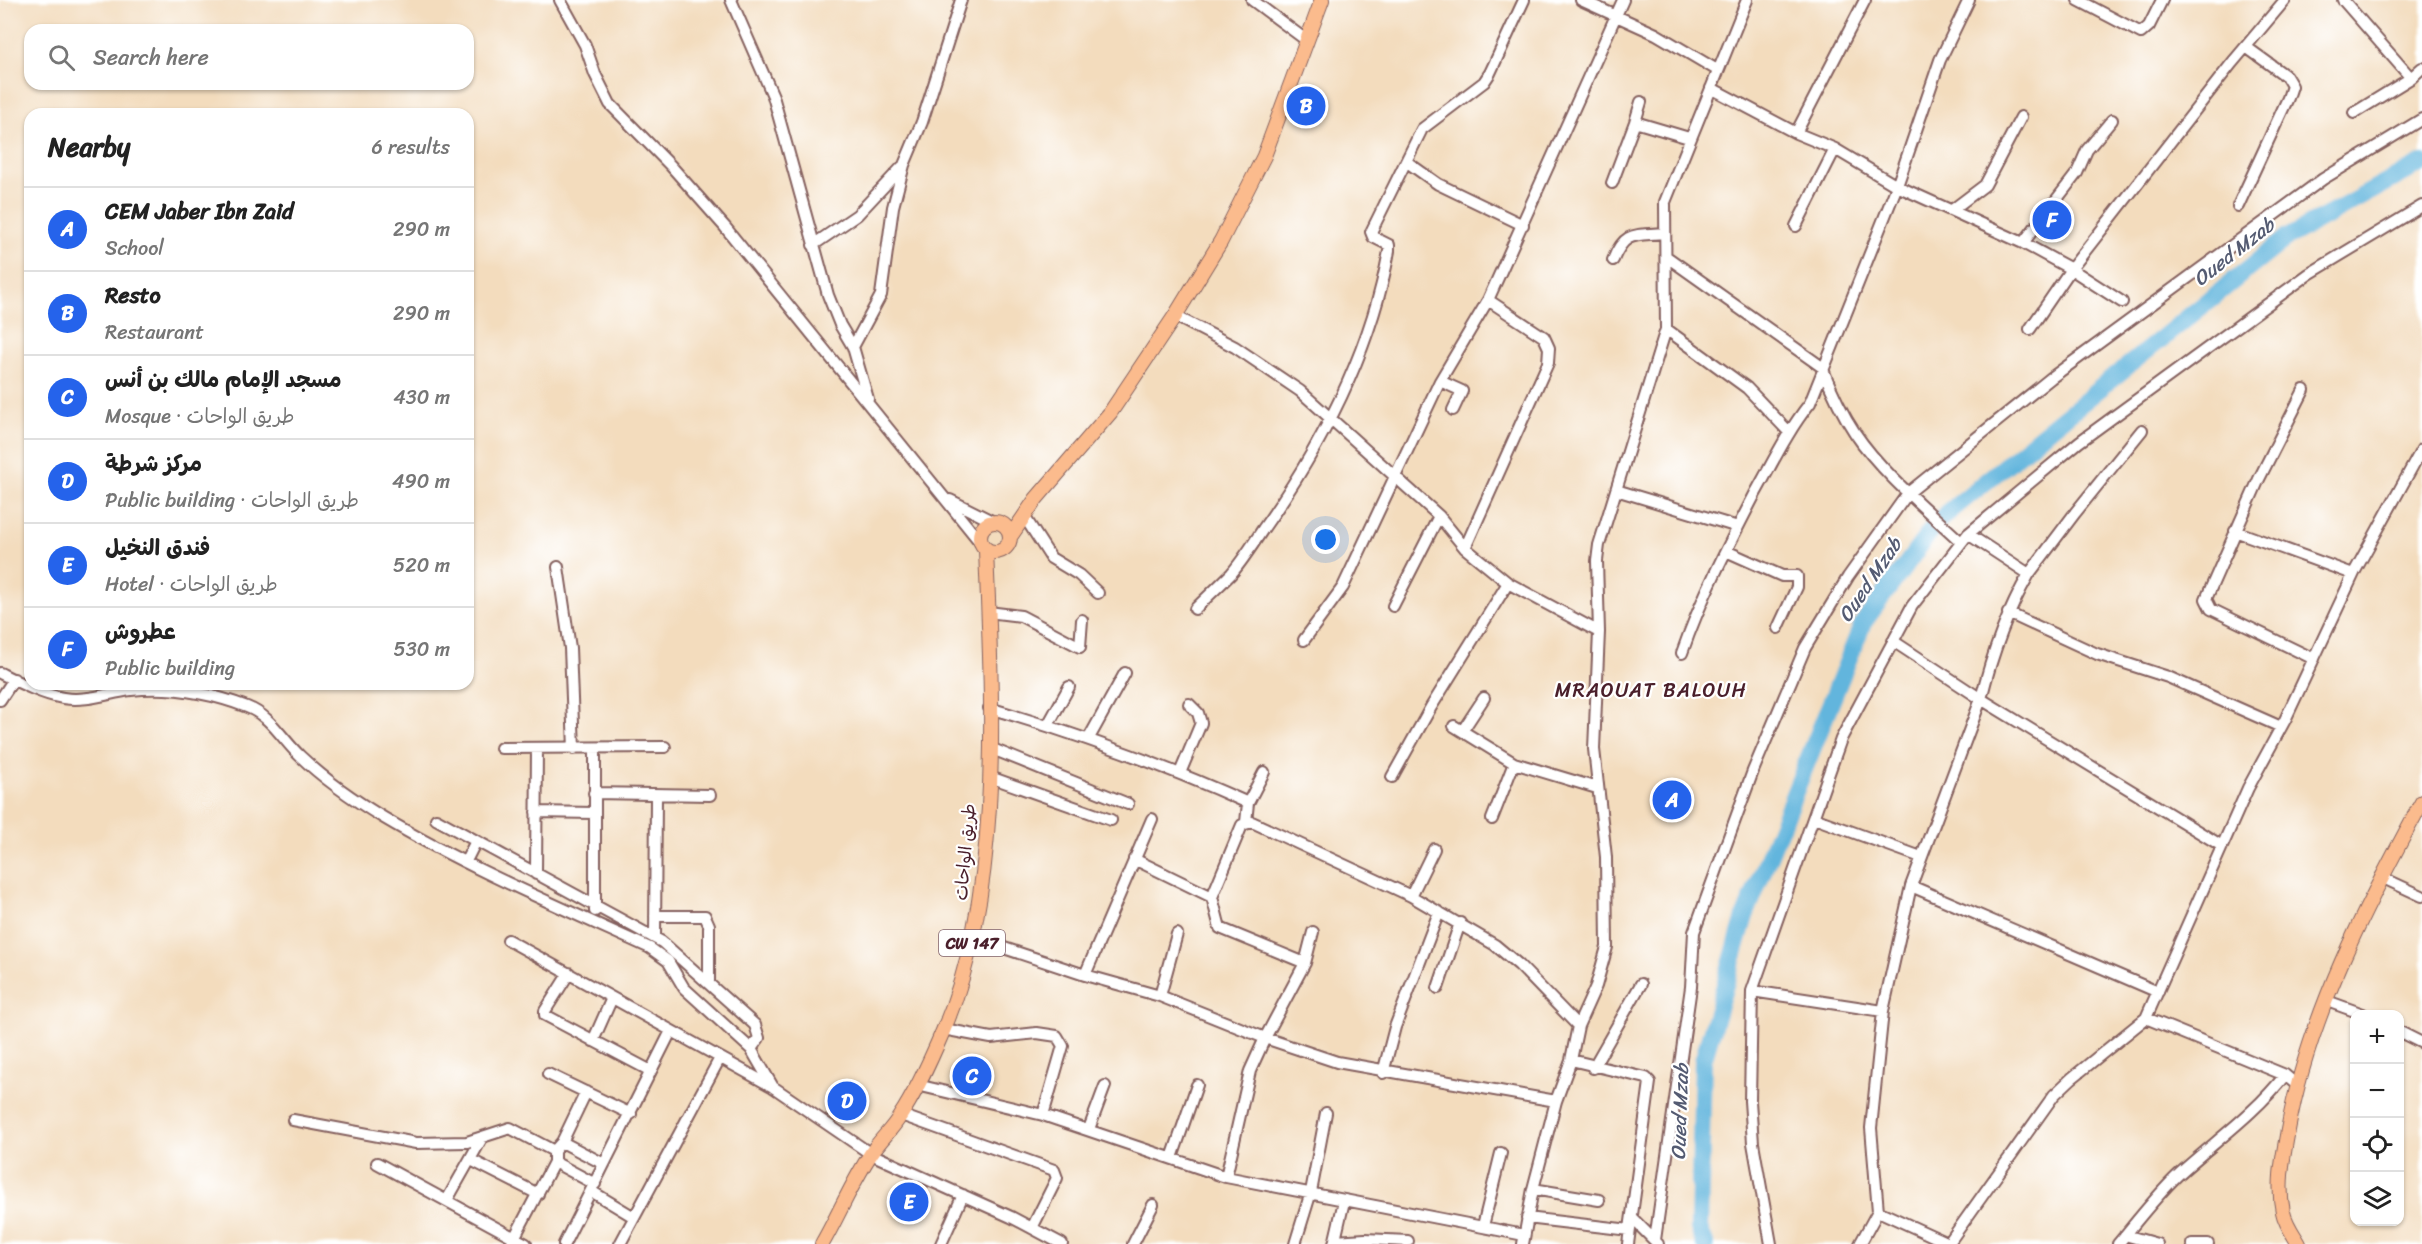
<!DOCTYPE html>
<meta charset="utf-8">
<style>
body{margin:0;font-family:Sriracha,"Playpen Sans Arabic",sans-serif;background:#f6f6f6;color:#222}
.controls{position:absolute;right:18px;bottom:18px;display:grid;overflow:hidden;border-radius:12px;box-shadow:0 2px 4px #0004}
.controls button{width:54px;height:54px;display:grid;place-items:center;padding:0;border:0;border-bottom:2px solid #e0e0e0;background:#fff;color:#222;font:30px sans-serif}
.you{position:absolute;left:1326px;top:540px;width:21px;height:21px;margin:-15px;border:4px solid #fff;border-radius:50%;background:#1a73e8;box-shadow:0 0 0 9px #1a73e833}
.badge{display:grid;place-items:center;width:39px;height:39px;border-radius:50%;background:#2563eb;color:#fff;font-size:20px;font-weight:700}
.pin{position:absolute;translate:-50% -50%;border:3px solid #fff;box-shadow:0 2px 6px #0006}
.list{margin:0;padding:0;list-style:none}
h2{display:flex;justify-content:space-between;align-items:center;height:78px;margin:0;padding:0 24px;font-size:26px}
h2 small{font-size:20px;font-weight:400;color:#767676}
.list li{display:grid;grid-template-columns:39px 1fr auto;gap:18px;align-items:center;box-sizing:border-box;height:84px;padding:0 24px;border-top:2px solid #e0e0e0}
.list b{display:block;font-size:22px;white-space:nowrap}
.list p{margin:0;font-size:20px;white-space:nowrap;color:#767676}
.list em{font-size:20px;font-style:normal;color:#767676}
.icon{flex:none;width:33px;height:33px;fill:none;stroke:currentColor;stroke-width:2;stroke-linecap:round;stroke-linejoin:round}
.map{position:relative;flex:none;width:2422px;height:1244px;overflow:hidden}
.search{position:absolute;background:#fff;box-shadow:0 2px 4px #0004;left:24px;top:24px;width:450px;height:66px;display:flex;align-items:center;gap:15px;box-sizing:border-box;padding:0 21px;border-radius:18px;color:#767676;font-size:22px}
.panel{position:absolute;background:#fff;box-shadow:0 2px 4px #0004;left:24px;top:108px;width:450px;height:582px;border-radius:18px}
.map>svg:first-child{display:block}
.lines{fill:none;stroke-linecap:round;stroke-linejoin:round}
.river{stroke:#62b5dd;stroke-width:18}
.minor-casing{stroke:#85615e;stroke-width:14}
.major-casing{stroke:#85615e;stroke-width:16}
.minor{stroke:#fff;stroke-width:10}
.major{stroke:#fbbb8d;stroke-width:14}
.labels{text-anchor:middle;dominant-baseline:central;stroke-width:4.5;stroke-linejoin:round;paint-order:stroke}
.shield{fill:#fff;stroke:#80626b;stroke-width:1.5}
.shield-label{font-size:16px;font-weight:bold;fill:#4a1f2b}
.street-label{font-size:18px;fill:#4a1f2b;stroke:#fff}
.water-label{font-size:20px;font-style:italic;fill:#545b72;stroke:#fff}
.neighbourhood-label{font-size:20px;letter-spacing:1.5px;fill:#4a1f2b;stroke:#fff}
</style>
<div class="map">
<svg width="2422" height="1244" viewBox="0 0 2422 1244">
<rect width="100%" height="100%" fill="#fff"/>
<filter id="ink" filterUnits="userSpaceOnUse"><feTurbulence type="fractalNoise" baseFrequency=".0167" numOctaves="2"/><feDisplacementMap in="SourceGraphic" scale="12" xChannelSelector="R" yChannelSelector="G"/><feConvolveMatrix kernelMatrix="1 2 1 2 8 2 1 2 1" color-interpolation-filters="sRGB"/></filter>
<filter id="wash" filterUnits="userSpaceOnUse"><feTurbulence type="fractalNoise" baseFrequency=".008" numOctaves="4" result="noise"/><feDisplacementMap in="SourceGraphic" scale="24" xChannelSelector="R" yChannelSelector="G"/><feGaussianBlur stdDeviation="1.35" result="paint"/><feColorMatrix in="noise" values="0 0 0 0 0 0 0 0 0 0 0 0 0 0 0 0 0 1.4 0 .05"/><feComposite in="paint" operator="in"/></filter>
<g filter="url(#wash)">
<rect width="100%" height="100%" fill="#f3dcbd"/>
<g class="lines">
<path class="river" d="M1705 1244 1699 1228 1703 1061 1745 916 1863 623 1938 521 2041 436 2285 239 2422 163"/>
</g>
</g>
<g filter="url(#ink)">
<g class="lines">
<defs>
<path id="minor" d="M560 0 585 45 595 74 610 104 671 166 725 227 980 542
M731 0 773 96 828 295 840 325 853 347
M1252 0 1306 40
M1581 0 1656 34 1717 70
M2078 0 2141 33 2149 26 2162 0
M2343 0 2411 78
M1711 88 1796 133 1835 149 1897 186 2023 243 2071 269 2122 302
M2354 113 2411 78 2422 68
M1635 122 1641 102
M1796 133 1865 0
M1407 162 1438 184 1523 225
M1612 183 1635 122 1689 138
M2238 206 2288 98 2292 86 2286 76 2246 47
M1952 210 1985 185 2021 117
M1796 226 1835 149
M2023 243 2077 173 2087 150 2112 120
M813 245 857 215 902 167
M1667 257 1822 367C1831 390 1841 412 1855 433 1881 472 1927 510 1961 542
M1613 260C1625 230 1636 236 1664 233
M1666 329 1747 388 1788 431
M2030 329 2071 269 2232 63 2285 0
M1440 381 1462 391 1453 410
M2304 390 2259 479 2206 599 2211 609 2314 659
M868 399 853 347 881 295 893 207 904 165 922 122 961 0
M1616 490 1738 527
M950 500 994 522
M1024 516 1051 558 1079 575 1098 593
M2235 531 2353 574
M1968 534 2029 574C2006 614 1992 654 1981 699L2222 846
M1465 548 1548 363 1549 348 1544 337 1488 300
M1726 551 1782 576H1797V587L1778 628
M558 567 570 648 574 749
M2029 574 2075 513 2142 430
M1393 606 1439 516
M1195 609C1207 597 1219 586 1231 574 1243 560 1253 544 1263 529 1321 447 1371 351 1389 251V245L1373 237 1371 232 1422 129 1484 82 1490 73 1524 0
M988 612 1021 616 1080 647 1082 620
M2008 613 2097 654 2168 677 2281 727
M1599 632 1597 561 1599 545 1666 329 1665 202 1747 0
M1304 640 1343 587 1440 381 1488 300 1623 0
M1682 653C1701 598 1728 546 1755 494 1773 462 1787 432 1810 403L1897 186 1940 60 1969 0
M0 673C20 683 41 694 63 698 86 702 108 693 131 690 170 686 210 693 247 707 271 716 282 739 300 756 324 779 354 800 384 818 468 868 560 907 650 948L668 961 684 988 751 1049 773 1087
M0 700 14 679
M989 708C1078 734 1164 765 1248 803
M1048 725 1069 687
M1454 726 1514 763 1597 788
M1463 730 1484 698
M1089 738 1125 673
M501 748 665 747
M990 748 1128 804
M595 750V911
M1180 773 1201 723 1198 713 1189 704
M990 777 1111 820
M1392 777 1431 707 1508 583
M594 793 710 795
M536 812 594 813
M1814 818 1921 857
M436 819 662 942 755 1025 759 1038 751 1049
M1492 819 1514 763
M1246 822 1248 803 1264 772
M1134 859 1212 897 1220 928 1305 963
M466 861 476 841
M536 874 537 748
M2381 877 2422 896
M1911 886 2158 992
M1411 896 1434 849
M1212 897 1242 825 1252 822 1411 896 1495 945 1519 965 1578 1026
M655 916H705L709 925V981
M655 938 656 796
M974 938 1085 975 1160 996 1265 1038 1337 1062 1556 1101 1571 1060 1578 1026 1596 986 1607 947 1606 857 1594 749 1599 632 1508 583 1465 548 1439 516 1300 391 1235 347 1175 316
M508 940 773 1087 871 1154 1011 1217 1062 1244
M569 973 545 1011V1015L651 1071
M1085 975 1152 819
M1438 988 1460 923
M1752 991 1883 1011
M1160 996 1177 934
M2327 1001 2363 1014
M2146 1018 2285 1075 2298 1086
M943 1029 991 1038 1037 1033 1057 1036 1063 1046 1043 1115
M2400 1032 2422 1043
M593 1041 612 998
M1571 1060 1646 1078 1650 1082 1628 1244
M1593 1068 1641 984
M1383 1073 1395 1027 1439 912
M548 1074 631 1114
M917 1085 1043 1115 1226 1177 1524 1235
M901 1115 1054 1170 1057 1178 1032 1228
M293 1120 416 1143 467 1142 510 1128 554 1151
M1089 1129 1105 1086
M562 1142 604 1164
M1172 1158 1197 1085
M471 1160 538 1194
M554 1162 595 1184
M377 1163 526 1244
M1226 1177 1250 1071 1265 1038 1305 963 1313 932
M1533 1189 1599 1200
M591 1191 634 1217
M447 1200 482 1138
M1878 1211 1948 1243
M1527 1218 1630 1230
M1632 1218 1658 1244
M1483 1226 1501 1153
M2125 1235 2157 1244
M1655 1240 1691 987 1694 932 1753 771 1805 648 1848 577 1908 493 2051 378 2323 179 2422 119
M1335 1241 1365 1239 1408 1241
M511 1244 554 1162V1151L562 1142 586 1092
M564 1244 671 1031
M620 1244 720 1058
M941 1244 963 1195
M1133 1244 1153 1205
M1295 1244 1311 1192 1326 1113
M1334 1244 1344 1201
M1523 1244 1533 1189 1556 1101
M1771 1244 1753 1143 1750 1101 1752 991 1841 739 1912 606 1968 534 2079 442 2309 274 2422 206
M1860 1244 1878 1211 1871 1128 1883 1011 1911 886 1981 699 1893 641
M1948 1244 2054 1095 2072 1078 2146 1018 2248 788 2285 720 2355 571 2422 449
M2118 1244C2137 1221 2156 1196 2178 1175 2214 1142 2255 1114 2285 1075
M2192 1244H2208"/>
<path id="major" d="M980 537a15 15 0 1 1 30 0a15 15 0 1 1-30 0Z
M1010 537 1036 499 1110 413 1175 316 1221 241 1264 156 1322 0
M822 1244C840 1213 854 1177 875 1148 883 1137 893 1128 900 1116 917 1091 931 1059 943 1031 1004 890 992 701 986 550
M2299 1244C2293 1234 2285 1223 2283 1212 2277 1185 2283 1157 2288 1130 2308 1017 2367 903 2422 802"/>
</defs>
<use href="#minor" class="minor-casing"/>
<use href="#major" class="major-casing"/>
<use href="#minor" class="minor"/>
<use href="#major" class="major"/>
</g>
</g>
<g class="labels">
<rect class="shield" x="939" y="930" width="66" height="26" rx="4.5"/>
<g class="shield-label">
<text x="972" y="943">CW 147</text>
</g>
<g class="street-label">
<text transform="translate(965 852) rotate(-85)">طريق الواحات</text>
</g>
<g class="water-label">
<text transform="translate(2234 252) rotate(-38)">Oued Mzab</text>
<text transform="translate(1870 580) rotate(-56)">Oued Mzab</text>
<text transform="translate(1680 1112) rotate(-88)">Oued Mzab</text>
</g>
<g class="neighbourhood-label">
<text x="1651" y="690">MRAOUAT BALOUH</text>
</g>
</g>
</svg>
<div class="controls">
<button>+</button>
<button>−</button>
<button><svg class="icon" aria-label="locate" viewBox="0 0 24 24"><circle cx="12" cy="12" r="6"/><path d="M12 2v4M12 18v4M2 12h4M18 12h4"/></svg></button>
<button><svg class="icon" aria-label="layers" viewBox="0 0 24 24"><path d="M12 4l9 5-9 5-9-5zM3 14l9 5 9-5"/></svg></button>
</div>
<div class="you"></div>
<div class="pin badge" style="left:1672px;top:800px">A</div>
<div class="pin badge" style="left:1306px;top:106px">B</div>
<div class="pin badge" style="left:972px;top:1076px">C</div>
<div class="pin badge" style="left:847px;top:1101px">D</div>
<div class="pin badge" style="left:909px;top:1202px">E</div>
<div class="pin badge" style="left:2052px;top:220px">F</div>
<div class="search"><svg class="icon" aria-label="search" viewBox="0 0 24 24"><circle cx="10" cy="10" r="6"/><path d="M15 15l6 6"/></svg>Search here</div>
<section class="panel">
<h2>Nearby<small>6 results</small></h2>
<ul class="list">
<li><span class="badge">A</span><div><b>CEM Jaber Ibn Zaid</b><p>School</p></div><em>290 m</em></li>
<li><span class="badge">B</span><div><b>Resto</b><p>Restaurant</p></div><em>290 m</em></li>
<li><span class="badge">C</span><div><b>مسجد الإمام مالك بن أنس</b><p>Mosque · طريق الواحات</p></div><em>430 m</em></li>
<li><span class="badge">D</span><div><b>مركز شرطة</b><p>Public building · طريق الواحات</p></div><em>490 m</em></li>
<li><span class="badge">E</span><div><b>فندق النخيل</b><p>Hotel · طريق الواحات</p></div><em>520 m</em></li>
<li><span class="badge">F</span><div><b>عطروش</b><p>Public building</p></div><em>530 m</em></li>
</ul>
</section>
</div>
